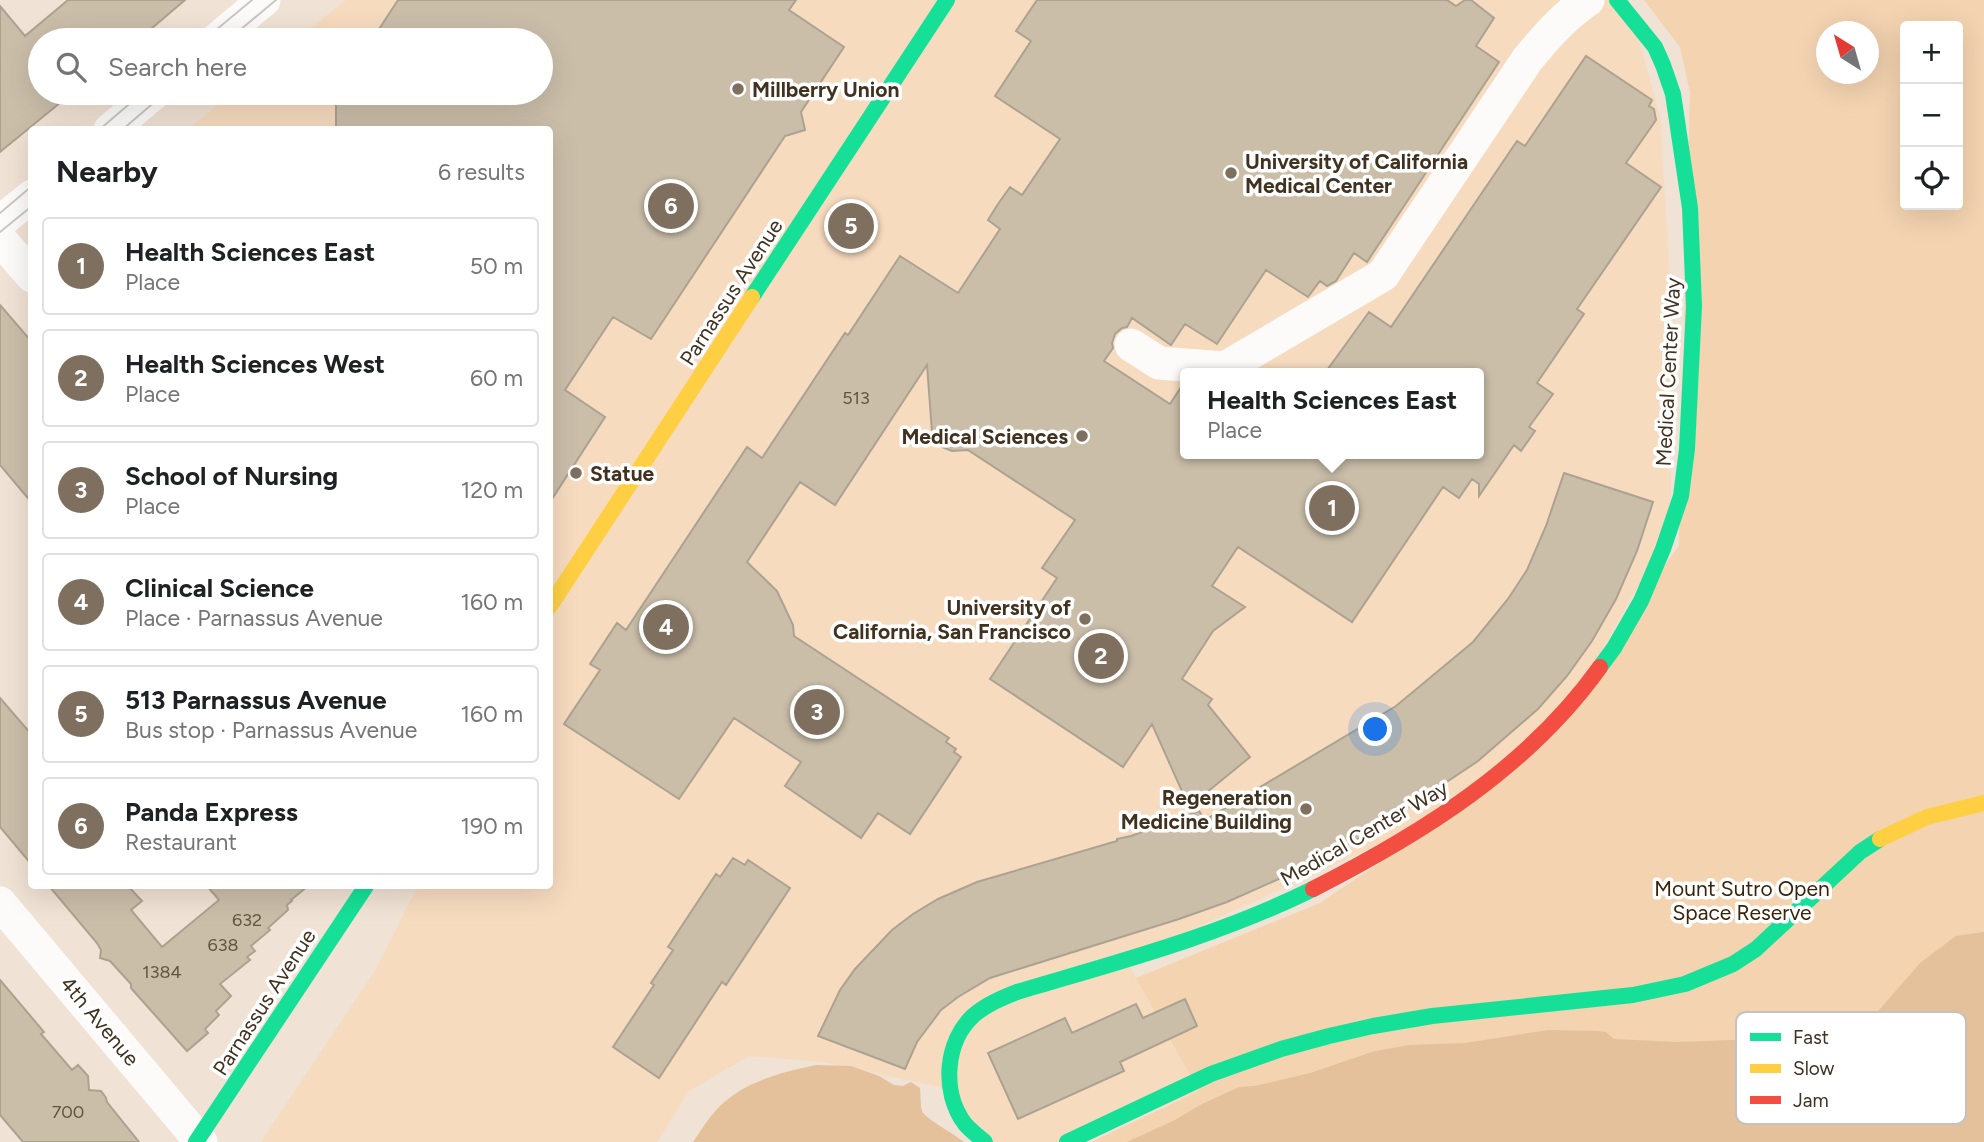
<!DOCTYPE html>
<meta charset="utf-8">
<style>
body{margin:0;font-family:Figtree,sans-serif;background:#f6f6f6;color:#202124}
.controls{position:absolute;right:21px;top:21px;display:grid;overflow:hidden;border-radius:7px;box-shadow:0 7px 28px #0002}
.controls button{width:63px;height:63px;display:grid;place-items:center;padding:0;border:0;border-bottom:2px solid #e0e0e0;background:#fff;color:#202124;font:35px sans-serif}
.compass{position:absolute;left:1816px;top:21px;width:63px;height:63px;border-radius:50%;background:#fff;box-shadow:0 7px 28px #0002;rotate:323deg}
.you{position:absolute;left:1376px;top:730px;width:24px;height:24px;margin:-18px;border:5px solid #fff;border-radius:50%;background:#1a73e8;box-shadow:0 0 0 10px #1a73e833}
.badge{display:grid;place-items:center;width:46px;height:46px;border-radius:50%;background:#7e6f5e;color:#fff;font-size:23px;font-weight:700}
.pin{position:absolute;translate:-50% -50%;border:4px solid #fff;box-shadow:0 2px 7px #0006}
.popup{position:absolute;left:1180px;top:368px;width:304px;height:91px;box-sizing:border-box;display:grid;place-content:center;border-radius:7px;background:#fff;filter:drop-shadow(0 2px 5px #0005);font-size:23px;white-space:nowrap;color:#757577}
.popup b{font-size:26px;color:#202124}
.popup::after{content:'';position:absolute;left:50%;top:100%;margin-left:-14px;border:14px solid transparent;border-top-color:#fff}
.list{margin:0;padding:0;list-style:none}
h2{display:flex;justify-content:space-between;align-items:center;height:91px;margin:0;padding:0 28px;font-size:30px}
h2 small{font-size:23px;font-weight:400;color:#757577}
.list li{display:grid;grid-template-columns:46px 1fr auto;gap:21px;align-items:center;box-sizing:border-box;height:98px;margin:0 14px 14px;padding:0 14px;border:2px solid #e0e0e0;border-radius:7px}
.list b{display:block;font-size:26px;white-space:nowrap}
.list p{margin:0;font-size:23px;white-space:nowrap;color:#757577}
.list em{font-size:23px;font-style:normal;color:#757577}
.icon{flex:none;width:38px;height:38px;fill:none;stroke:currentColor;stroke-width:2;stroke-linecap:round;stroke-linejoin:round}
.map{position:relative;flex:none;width:1984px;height:1142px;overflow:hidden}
.search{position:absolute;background:#fff;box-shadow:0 7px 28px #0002;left:28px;top:28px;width:525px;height:77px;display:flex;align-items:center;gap:18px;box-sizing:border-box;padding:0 24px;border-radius:38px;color:#757577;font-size:26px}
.panel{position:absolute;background:#fff;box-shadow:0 7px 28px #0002;left:28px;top:126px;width:525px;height:763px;border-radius:7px}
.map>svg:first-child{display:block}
.built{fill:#f6dbbf;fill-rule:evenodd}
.green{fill:#f3d3b0;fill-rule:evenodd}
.forest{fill:#e4c19a}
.building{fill:#cabea9;stroke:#aca291;stroke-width:2}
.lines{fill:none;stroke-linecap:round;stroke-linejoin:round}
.street{stroke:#fdfbf9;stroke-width:33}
.fast{stroke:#16e098;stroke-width:16}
.slow{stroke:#ffcf43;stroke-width:16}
.jam{stroke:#f24e42;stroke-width:16}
.tram{stroke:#cbc7c2;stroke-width:2}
.poi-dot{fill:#7e6f5e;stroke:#fff;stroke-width:2.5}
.labels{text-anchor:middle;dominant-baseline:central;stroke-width:7;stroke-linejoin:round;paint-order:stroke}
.number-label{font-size:18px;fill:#635442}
.poi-label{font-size:21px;font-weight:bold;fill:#41311f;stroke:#fff;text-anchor:start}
.street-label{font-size:21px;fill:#41311f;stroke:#fff}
.park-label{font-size:21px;fill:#392408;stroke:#fff}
.key{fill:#fff;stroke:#c6c1bc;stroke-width:2}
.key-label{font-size:19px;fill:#41311f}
</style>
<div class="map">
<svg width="1984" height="1142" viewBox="0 0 1984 1142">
<rect width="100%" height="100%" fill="#f0e2d4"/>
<path class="built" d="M346 0H1628L1660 116 1671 296V528L1568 710 1447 813 1126 960 1199 1091 1074 1142H994L940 1087 823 1062 749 1056 689 1091 657 1142H261L375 971 418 886H550V130H187L232 93H541V40H296ZM1185 373H1479V454H1185Z"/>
<path class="green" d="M1644 0H1984V1142H1091L1199 1091 1136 978 1320 903 1513 773 1679 546 1690 92 1680 47ZM1905 26H1958V205H1905ZM1826 32H1868V74H1826Z"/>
<path class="forest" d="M1984 932V1142H1127L1175 1120 1200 1105 1239 1087 1255 1086 1310 1073 1375 1051 1410 1045 1465 1043 1549 1030 1598 1031 1606 1032 1614 1039 1677 1042 1761 1039 1787 1051 1813 1046 1820 1075 1857 1062 1871 1035 1879 1010 1921 962 1956 936Z
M816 1065 851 1066 879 1076 894 1085 903 1086 911 1082 920 1088C921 1095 920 1105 922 1111 924 1118 956 1135 964 1142H693C701 1130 710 1116 720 1106 745 1081 783 1072 816 1065Z"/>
<path class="building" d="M68 0H185L151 29 160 40H40V93H72L0 152V6L25 36Z
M398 0H796L789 10 844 47 801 112 805 130 785 136 651 339 613 317 565 390 605 417 550 502V130H336V104L340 93H541V40H372Z
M1037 0H1447L1456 6 1465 0H1471L1494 18 1476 46 1499 62 1367 262 1354 253 1336 281 1327 286 1320 281 1308 297 1266 270 1217 344 1185 324 1171 345 1132 318 1127 327 1122 328 1115 334 1112 343 1113 348 1104 361 1170 404 1183 384H1185V454H1479V373H1325L1369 312 1391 327 1517 141 1525 146 1586 56 1652 100 1649 106 1654 109 1656 120 1626 163 1661 187 1577 309 1584 314 1537 383 1553 394 1529 427 1535 431 1521 451 1514 445 1479 496V484L1472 479 1459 498 1443 487 1352 622 1238 547 1212 586 1245 607 1213 631 1182 679 1212 699 1208 705 1250 757 1189 807 1152 724 1123 767 990 679 1057 578 1042 568 1075 520 968 450 952 451 937 445 932 432 927 365 835 505 800 482 747 562 777 591 793 625 794 636 949 738 946 742 956 749 954 752 961 757 910 834 878 813 861 838 785 786 801 762 734 718 679 799 564 724 600 670 590 664 617 623 626 630 747 447 762 458 845 333 848 335 900 256 958 293 1000 229 988 220 998 204 1010 187 1022 195 1060 139 995 96 1031 41 1016 31Z
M0 305 32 342V503L0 465Z
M1564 473 1653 502 1637 551 1616 599 1592 641 1567 676 1538 709 1478 761 1384 824 1336 852 1281 878 1227 902 1179 919 990 978 958 997 941 1010 917 1042 905 1069 818 1036 840 990 855 969 892 930 913 914 938 899 977 882 1117 841V839L1131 836 1199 811 1205 820 1396 706 1473 642 1508 599 1527 570 1546 526Z
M0 698 32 735V865L0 827Z
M733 858 745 865 748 860 790 888 726 985 722 982 659 1078 613 1047 654 985 651 983 673 950 668 947 716 874 720 877Z
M49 886H128L142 901 131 910 162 947 219 900 207 886H308L291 900 292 901 287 905 288 910 268 928 270 930 251 946 255 951 247 957 250 960 220 984 231 996 216 1011 219 1015 205 1029 208 1033 187 1051 138 996 131 988V984L110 961 100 958 101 950 97 943Z
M0 980 44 1032 41 1034 72 1070 78 1065 88 1076 89 1090 101 1091 106 1098 107 1102 139 1142H23L0 1115Z
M1185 999 1197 1026 1120 1062 1124 1071 1018 1119 988 1053 1065 1018 1072 1033 1136 1004 1143 1018Z"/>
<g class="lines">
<path class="street" d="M216 40 264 0
M110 130 154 93
M0 222 32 196
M0 239 32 276
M1131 345 1159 363 1225 368 1383 275 1527 60C1545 38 1564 16 1588 0
M0 903 201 1142"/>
<path class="fast" d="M752 297 947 0
M1600 667 1614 648 1641 601 1663 549 1681 496 1687 449 1694 306 1690 208 1673 94 1663 65 1655 47 1617 0
M196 1142 366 886
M985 1142C978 1136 971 1131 965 1124 941 1092 945 1041 974 1015 987 1004 1002 998 1017 992 1118 962 1218 936 1313 889
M1067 1142 1211 1074 1281 1049 1329 1036 1373 1026 1432 1016 1633 995 1685 984 1733 964 1756 949 1860 852 1880 839"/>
<path class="slow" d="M550 606 752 297
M1880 839 1927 817 1984 803"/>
<path class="jam" d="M1313 889C1421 834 1528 768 1600 667"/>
<path class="tram" d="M204 40 252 0
M228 40 276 0
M99 130 142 93
M122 130 165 93
M0 213 32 186
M0 232 32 206"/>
</g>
<g class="poi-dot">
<circle cx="738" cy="89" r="7"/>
<circle cx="1231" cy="173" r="7"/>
<circle cx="1082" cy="436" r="7"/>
<circle cx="576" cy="473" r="7"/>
<circle cx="1085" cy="619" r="7"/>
<circle cx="1306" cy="809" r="7"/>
</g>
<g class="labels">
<g class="number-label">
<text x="856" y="398">513</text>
<text x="247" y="920">632</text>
<text x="223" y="945">638</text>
<text x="162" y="972">1384</text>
<text x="68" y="1112">700</text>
</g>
<g class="poi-label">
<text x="752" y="89">Millberry Union</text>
<text x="1245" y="161">University of California<tspan x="1245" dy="24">Medical Center</tspan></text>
<text x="1068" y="436" text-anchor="end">Medical Sciences</text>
<text x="590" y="473">Statue</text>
<text x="1071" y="607" text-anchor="end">University of<tspan x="1071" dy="24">California, San Francisco</tspan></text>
<text x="1292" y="797" text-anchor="end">Regeneration<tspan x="1292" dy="24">Medicine Building</tspan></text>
</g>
<g class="street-label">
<text transform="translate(731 292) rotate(-57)">Parnassus Avenue</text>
<text transform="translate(1668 372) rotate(-87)">Medical Center Way</text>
<text transform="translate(1364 833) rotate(-30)">Medical Center Way</text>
<text transform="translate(264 1002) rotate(-57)">Parnassus Avenue</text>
<text transform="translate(100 1021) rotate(50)">4th Avenue</text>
</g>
<g class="park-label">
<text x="1742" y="888">Mount Sutro Open<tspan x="1742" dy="24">Space Reserve</tspan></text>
</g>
</g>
<rect x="1736" y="1012" width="230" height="112" rx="10" class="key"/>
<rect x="1750" y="1033" width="31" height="8" fill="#16e098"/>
<rect x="1750" y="1064" width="31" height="9" fill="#ffcf43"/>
<rect x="1750" y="1096" width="31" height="8" fill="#f24e42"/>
<g class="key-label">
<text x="1793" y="1044">Fast</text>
<text x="1793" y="1075">Slow</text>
<text x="1793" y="1107">Jam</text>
</g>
</svg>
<div class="controls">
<button>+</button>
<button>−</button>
<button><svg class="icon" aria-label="locate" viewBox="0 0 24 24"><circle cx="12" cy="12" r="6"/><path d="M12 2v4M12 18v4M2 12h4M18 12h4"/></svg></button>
</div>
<svg class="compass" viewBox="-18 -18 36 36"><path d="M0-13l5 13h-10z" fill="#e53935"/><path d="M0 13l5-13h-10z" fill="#757577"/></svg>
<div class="you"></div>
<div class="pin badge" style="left:1332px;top:508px">1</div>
<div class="popup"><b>Health Sciences East</b>Place</div>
<div class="pin badge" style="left:1101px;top:656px">2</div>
<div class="pin badge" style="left:817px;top:712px">3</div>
<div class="pin badge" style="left:666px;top:627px">4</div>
<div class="pin badge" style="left:851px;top:226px">5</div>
<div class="pin badge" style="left:671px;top:206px">6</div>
<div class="search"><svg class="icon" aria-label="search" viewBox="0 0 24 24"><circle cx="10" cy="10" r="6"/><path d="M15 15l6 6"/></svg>Search here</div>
<section class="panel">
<h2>Nearby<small>6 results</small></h2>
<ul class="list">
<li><span class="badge">1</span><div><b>Health Sciences East</b><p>Place</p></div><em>50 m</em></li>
<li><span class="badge">2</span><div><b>Health Sciences West</b><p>Place</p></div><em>60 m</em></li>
<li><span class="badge">3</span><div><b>School of Nursing</b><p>Place</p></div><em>120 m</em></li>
<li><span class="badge">4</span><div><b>Clinical Science</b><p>Place · Parnassus Avenue</p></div><em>160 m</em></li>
<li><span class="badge">5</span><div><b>513 Parnassus Avenue</b><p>Bus stop · Parnassus Avenue</p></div><em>160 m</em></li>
<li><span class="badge">6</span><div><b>Panda Express</b><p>Restaurant</p></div><em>190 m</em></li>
</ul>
</section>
</div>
